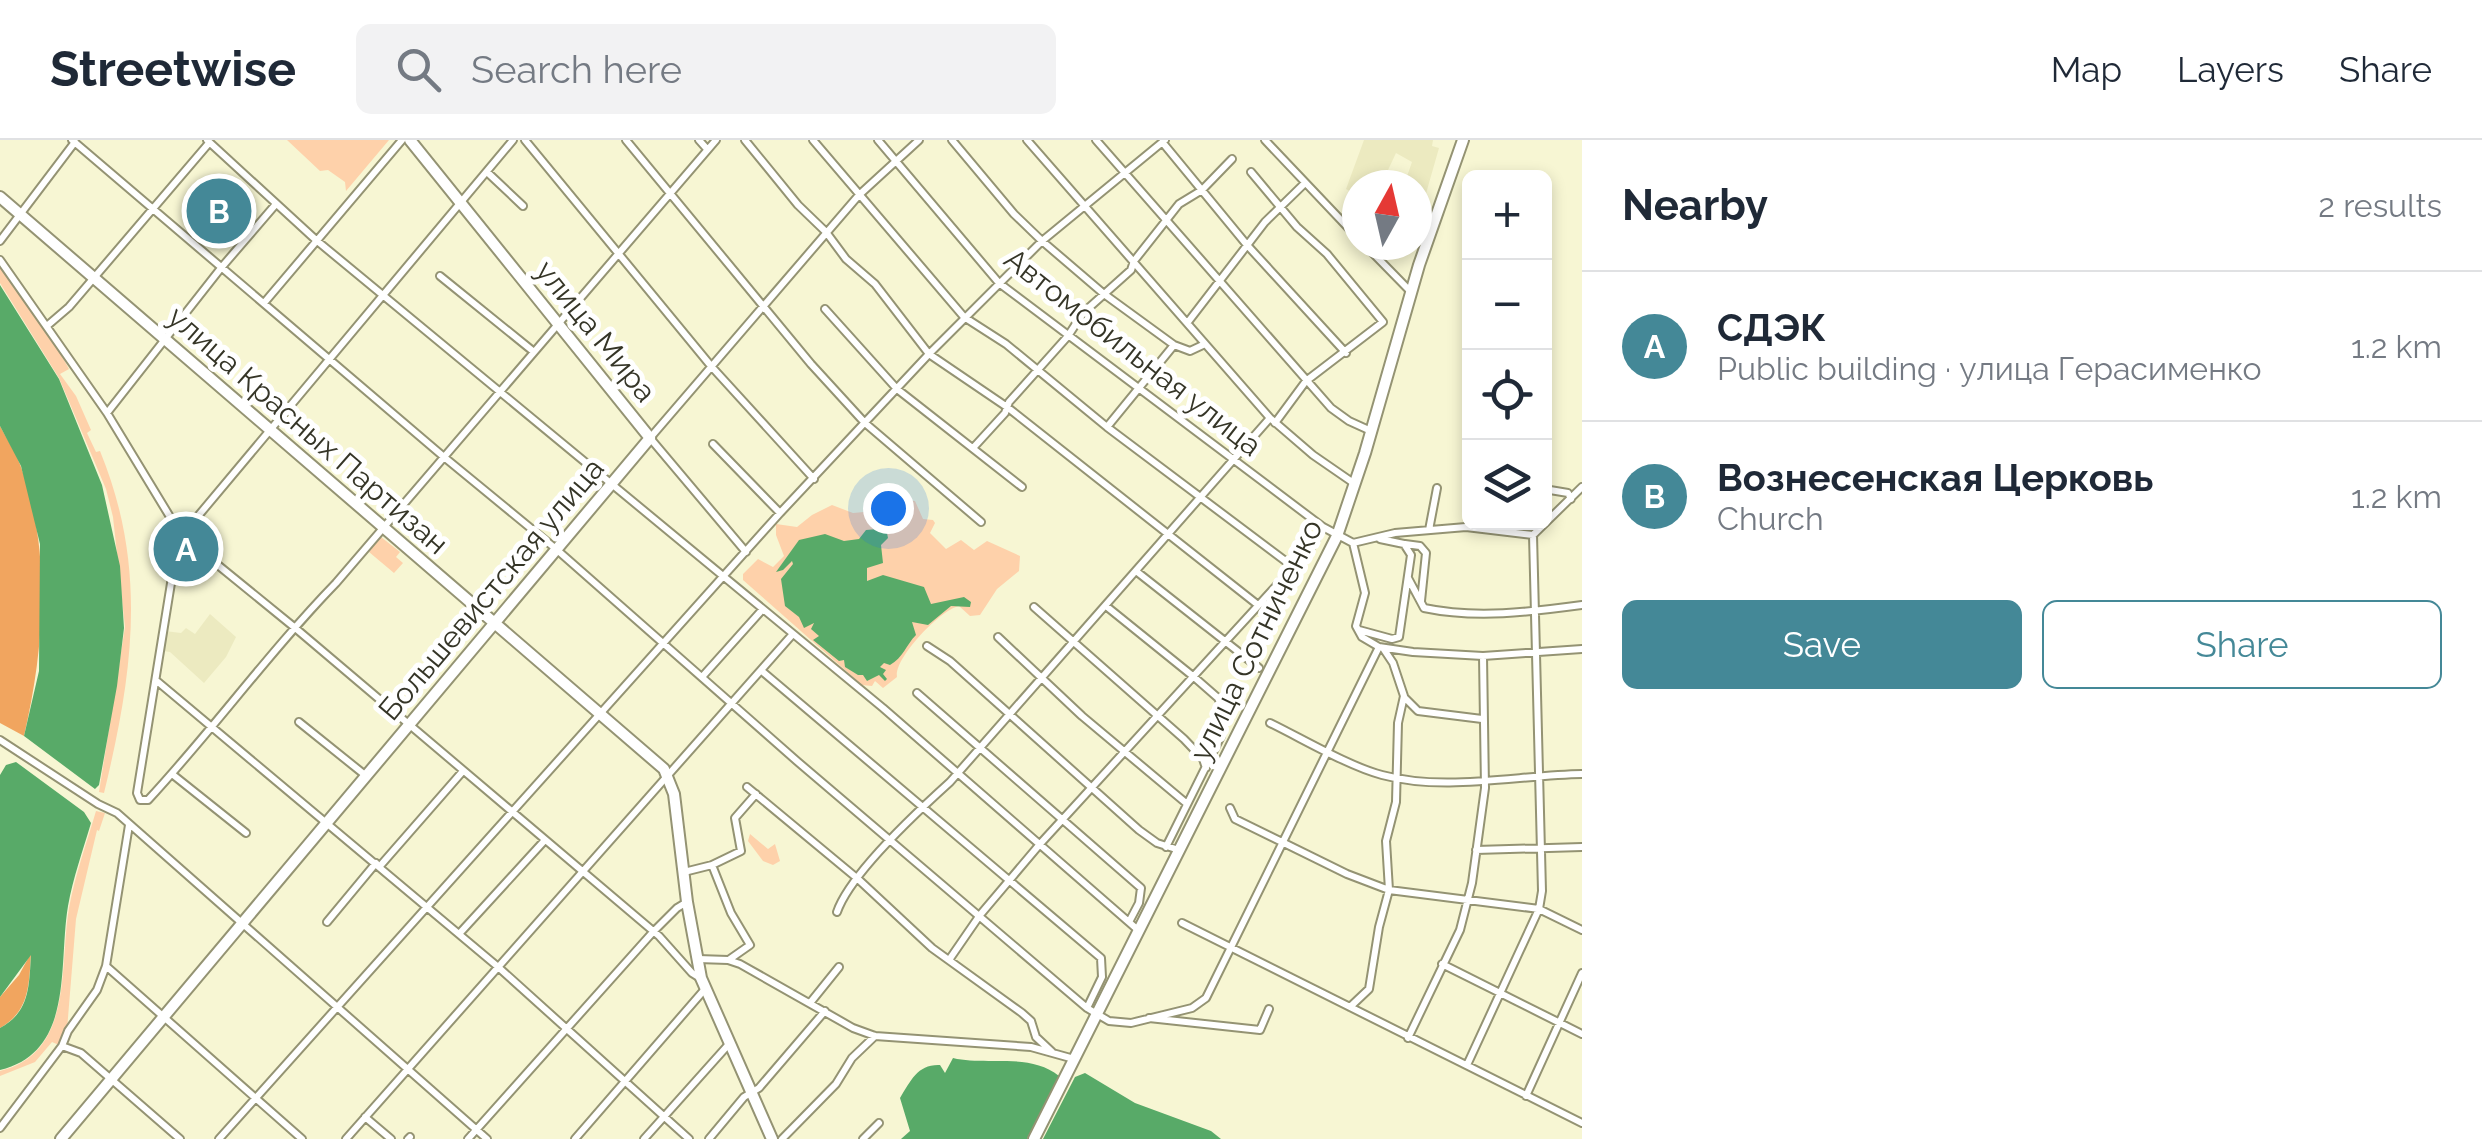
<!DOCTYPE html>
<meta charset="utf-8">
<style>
body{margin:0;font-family:Raleway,sans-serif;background:#f2f2f3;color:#1f2937}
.controls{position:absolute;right:30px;top:30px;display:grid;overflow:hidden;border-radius:15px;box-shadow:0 5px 15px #0003}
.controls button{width:90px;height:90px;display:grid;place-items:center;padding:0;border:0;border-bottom:2px solid #e0e1e3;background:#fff;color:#1f2937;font:50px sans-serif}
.compass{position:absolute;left:1342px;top:30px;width:90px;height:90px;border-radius:50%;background:#fff;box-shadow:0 5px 15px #0003;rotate:8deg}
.you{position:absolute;left:888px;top:368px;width:35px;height:35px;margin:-25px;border:8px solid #fff;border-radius:50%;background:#1a73e8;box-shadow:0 0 0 15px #1a73e833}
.badge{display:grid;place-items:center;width:65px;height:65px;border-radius:50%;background:#448897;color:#fff;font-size:32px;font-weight:700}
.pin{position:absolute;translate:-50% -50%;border:5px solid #fff;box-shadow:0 2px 10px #0006}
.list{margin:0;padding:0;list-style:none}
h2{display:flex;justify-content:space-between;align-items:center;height:130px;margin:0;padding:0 40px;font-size:42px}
h2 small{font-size:32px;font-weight:400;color:#747a83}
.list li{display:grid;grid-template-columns:65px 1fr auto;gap:30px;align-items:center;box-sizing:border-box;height:150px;padding:0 40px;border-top:2px solid #e0e1e3}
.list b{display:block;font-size:38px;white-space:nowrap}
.list p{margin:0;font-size:32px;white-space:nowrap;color:#747a83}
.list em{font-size:32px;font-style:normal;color:#747a83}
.actions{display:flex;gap:20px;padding:30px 40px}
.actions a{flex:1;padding:22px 0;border:2px solid #448897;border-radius:15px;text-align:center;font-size:35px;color:#448897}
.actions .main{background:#448897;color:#fff}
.icon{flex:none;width:55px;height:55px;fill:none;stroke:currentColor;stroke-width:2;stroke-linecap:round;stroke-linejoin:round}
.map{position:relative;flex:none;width:1582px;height:999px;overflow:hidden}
header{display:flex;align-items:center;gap:60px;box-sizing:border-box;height:140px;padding:0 50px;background:#fff;border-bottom:2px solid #e0e1e3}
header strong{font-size:48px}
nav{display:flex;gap:55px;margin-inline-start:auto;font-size:35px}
.search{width:700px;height:90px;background:#f2f2f3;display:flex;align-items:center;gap:25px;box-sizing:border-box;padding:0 35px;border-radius:15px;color:#747a83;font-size:38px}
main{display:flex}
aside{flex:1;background:#fff}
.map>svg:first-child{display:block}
.built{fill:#eceac0}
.green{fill:#fed1aa}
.forest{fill:#f1a55f}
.water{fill:#58aa68}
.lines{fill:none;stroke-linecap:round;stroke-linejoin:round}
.minor-casing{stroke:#949373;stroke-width:10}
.major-casing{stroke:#949373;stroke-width:14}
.minor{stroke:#fff;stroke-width:6}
.major{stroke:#fff;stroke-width:10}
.labels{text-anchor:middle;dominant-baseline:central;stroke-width:10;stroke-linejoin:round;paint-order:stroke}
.street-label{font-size:30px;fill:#353527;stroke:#fff}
</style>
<header>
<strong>Streetwise</strong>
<div class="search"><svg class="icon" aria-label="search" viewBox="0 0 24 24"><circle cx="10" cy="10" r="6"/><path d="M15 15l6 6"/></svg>Search here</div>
<nav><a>Map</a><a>Layers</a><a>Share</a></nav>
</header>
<main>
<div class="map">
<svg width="1582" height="999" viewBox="0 0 1582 999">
<rect width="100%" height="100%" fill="#f7f6d3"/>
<path class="built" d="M1364 0H1433L1432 6 1439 8 1425 57 1417 55V45H1404L1412 22 1396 13 1381 45H1357V55L1346 49Z
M210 474 236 497 226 517 204 543 170 512 163 511 165 491 181 493 186 488 195 494Z"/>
<path class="green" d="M287 0H389L346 51 345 42 328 30 320 31Z
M0 126 46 187 69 229 60 234 76 256 91 290 87 293 96 312 100 311C148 428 133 533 104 653L99 652 125 487 113 377 106 349 59 238 0 143Z
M892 349 907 360 915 361 923 379 933 380 935 383 930 393 946 409 961 400 974 410 987 401 1020 416 1019 431 997 449 980 475 970 476 959 466C940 470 894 518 897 537L883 548 875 541 872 546 862 545 743 440V434L758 419 773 427 784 416 776 395V384L797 387 812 375 832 365 853 373 875 371Z
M381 397 400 412 396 417 403 423 394 433 369 412Z
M96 671 105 673 99 691 97 690 76 779 67 890 59 905 52 902 35 922 0 936V931C74 913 59 827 69 768 75 735 87 702 96 671Z
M750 694 768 709 775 704 780 721 773 725 763 721 748 701Z"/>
<path class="forest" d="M0 286C7 299 16 313 21 327 52 413 44 510 24 596L0 583Z
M31 813C29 844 30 871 0 888V857L19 835Z"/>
<path class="water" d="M0 145 59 239 102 345 120 426 124 488 117 546 99 645 95 649 24 596 39 531 40 404 21 326 0 286Z
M886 381 889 382 886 388 888 398 881 405 883 423 867 428V441L883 435 924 447 931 464 964 457 971 462 970 467 951 466 928 485 912 482 916 495C906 505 903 518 890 525L884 523 880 527 886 530 883 534 887 539 885 541 879 535 867 541 863 535H858L845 527 844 520 839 521 813 500 819 496 811 489 814 483 804 488 799 477 785 466 781 439 793 424 792 421 783 430 776 432 799 400 825 394 844 401 859 399 866 390 878 389Z
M16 622 84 672 91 683C83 710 73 738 68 766 58 825 75 912 0 930V888C30 872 29 846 31 815L0 857V635L6 625Z
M953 918C985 926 1030 912 1059 936L1027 999H901L910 991 900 958C911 940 918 924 940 925L945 933Z
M1085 933 1135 963 1211 991 1221 999H1043L1075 937Z"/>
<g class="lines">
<defs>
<path id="minor" d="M72 0 444 317 556 409 798 622 1087 868 1109 881 1131 883 1192 868 1206 858 1379 507
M207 0 316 100 883 568 1138 790
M513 0 178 400 137 653 140 660H148C213 590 269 512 336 443L716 0
M525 0 711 226 814 339
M626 0 811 224 865 283 981 382
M699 0 707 9
M745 0 798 65 826 92 846 119 875 144 929 214 1007 267 1258 465
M813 0 964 177 1006 204 1107 287 1292 426
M878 0 999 143 1323 387 1353 403 1365 453 1356 486 1362 497 1379 507 1413 512 1483 516 1582 509
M952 0 1014 74 1042 101 1104 154 1174 205 1190 211 1205 204
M1027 0 1270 278 1313 315 1355 344
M1096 0 1331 268 1349 281 1371 291
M1265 0 1357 97
M1163 3 1247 105 1346 213
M487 32 523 66
M1251 32 1297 87 1327 114 1383 182 1306 241 1275 283
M0 101 75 2
M1365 105 1410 151
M0 120 107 273 181 395 294 487 659 796 692 833 700 838
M440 136 534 212
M264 163 402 0
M825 169 897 249 1022 347
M1188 182 1265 82 1305 43
M48 185 69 167 209 3
M107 273 221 128 276 64
M1107 287 1174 205
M713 304 780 373
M973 308 1005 273 1009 262 1068 196 1083 173 1131 130 1134 121 1179 64 1202 50 1232 19
M1544 349 1568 353 1571 359
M1429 390 1437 348
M1353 403 1395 393 1466 387 1533 395 1582 347
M1405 404 1420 406 1426 413 1421 461
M746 412 650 298 859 55 919 0
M1136 431 1259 528
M1408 438 1424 468C1476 479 1530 472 1582 465
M1106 466 1194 537 1218 558 1223 569 1221 596 1166 707
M1034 467 1184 599 1203 619 1206 628
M1359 490 1392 499 1399 497 1411 415 1404 404 1380 399
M998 497 1082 576 1186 663
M927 506 950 521 1139 690 1157 703 1179 710
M763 532 1101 818 1102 837 1087 868
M702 537 762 470
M158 542 497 826 689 999
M917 553 1141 748 1139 763 1129 782
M1404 557 1418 571 1482 579
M299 582 365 635
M1270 583C1303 599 1348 626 1382 635 1445 652 1518 635 1582 634
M0 600 98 664 117 673 487 999
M172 634 246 693
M747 647 858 739 932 808 1022 873 1031 881 1036 897 1052 912
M1230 668 1235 679 1347 734 1389 750 1539 769 1582 790
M1476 710 1582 707
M712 725 731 773 750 805 730 819
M380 726 463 631
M684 732 712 725 741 711 735 678 756 654
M837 772C850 734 919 670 950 642L1270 278
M327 782 376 723
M1182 783 1582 983
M459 794 545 700
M698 819 728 820 740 824 853 888 875 896 1031 907 1074 919
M949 820 980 775 1040 704 1310 409 1323 387
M1442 824 1582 894
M106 826 302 999
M810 863 839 827
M1350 867 1369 849 1379 787 1389 750 1386 701 1396 662 1398 583 1404 556 1393 523 1383 508
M1149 878 1260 890 1269 869
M1408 898 1460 790 1472 743 1485 648 1483 516
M62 906 81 913 180 999
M1467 925 1539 769 1542 751 1533 395
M1526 956 1582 833
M365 977 391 999
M0 988 62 906 68 891 97 850 106 826 129 685
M219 999 780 373 929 214 1042 101 1165 0
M346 999 792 495
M408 999 410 997
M468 999 653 792 677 768 687 762
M575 999 705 849
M644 999 729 904
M709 999 744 957 759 948 825 871
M782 999 836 944 852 918 875 896
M863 999 879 983"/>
<path id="major" d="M0 57 664 629 674 654 687 762 701 838 772 999
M61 999 650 298 410 0
M1034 999 1337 396 1365 313 1419 125 1463 0"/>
</defs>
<use href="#minor" class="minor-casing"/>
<use href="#major" class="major-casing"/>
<use href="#minor" class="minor"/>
<use href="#major" class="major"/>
</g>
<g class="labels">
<g class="street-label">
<text transform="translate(596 191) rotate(51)">улица Мира</text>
<text transform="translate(1133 212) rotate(38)">Автомобильная улица</text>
<text transform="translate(308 290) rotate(41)">улица Красных Партизан</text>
<text transform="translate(491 449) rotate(-50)">Большевистская улица</text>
<text transform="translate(1256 500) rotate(-64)">улица Сотниченко</text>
</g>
</g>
</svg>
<div class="controls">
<button>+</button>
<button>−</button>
<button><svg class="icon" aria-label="locate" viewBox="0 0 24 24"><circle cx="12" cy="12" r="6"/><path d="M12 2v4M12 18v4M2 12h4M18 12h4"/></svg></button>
<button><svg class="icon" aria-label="layers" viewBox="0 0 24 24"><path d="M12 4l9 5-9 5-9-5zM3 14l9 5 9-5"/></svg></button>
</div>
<svg class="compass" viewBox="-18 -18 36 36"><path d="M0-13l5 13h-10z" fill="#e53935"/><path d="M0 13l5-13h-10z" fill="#747a83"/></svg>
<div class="you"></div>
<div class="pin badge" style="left:186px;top:409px">A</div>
<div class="pin badge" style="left:219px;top:71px">B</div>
</div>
<aside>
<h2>Nearby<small>2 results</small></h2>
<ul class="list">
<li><span class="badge">A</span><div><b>СДЭК</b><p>Public building · улица Герасименко</p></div><em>1.2 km</em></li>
<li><span class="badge">B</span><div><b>Вознесенская Церковь</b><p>Church</p></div><em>1.2 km</em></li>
</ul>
<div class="actions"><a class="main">Save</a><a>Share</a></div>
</aside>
</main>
